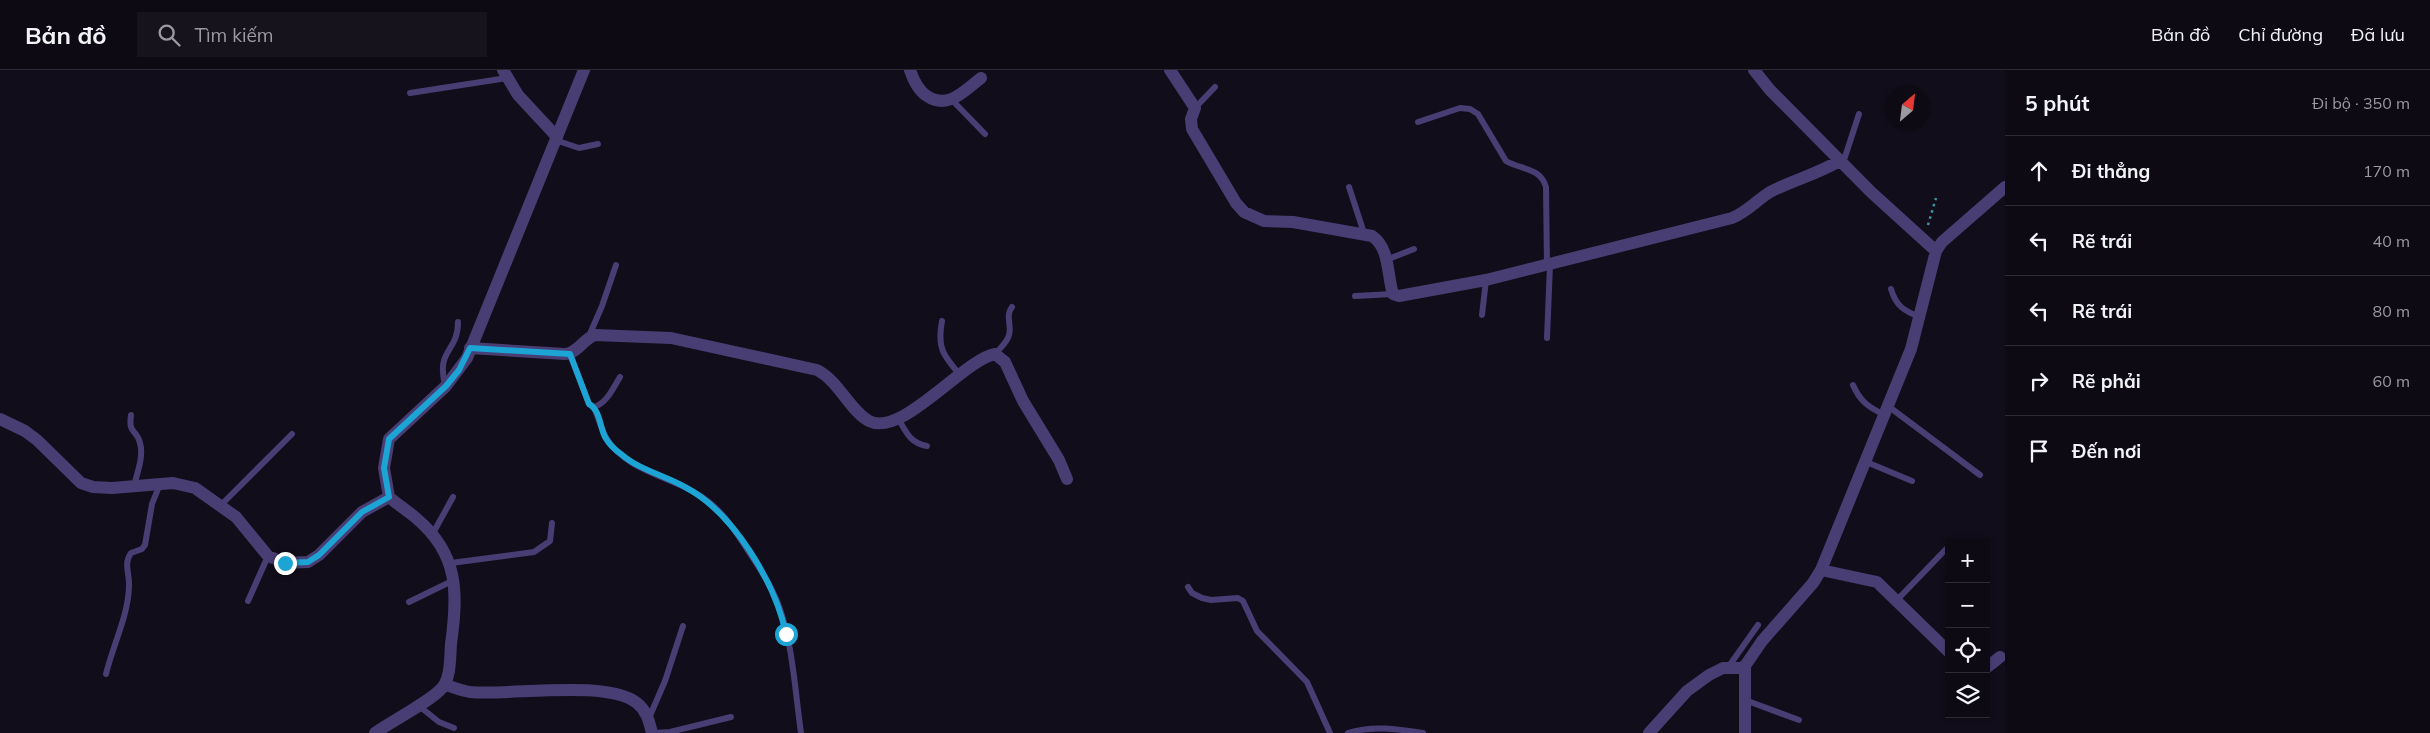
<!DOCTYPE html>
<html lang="vi">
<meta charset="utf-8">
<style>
body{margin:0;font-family:Mulish,sans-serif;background:#17131d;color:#f1f3f6}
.controls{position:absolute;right:15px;bottom:15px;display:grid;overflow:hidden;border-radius:0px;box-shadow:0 1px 4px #0004}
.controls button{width:45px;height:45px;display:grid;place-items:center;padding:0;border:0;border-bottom:1px solid #2e2b34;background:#0e0a14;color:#f1f3f6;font:25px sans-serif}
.compass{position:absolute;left:1885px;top:15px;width:45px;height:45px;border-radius:50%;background:#0e0a14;box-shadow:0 1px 4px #0004;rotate:28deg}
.stop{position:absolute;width:15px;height:15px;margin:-11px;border:4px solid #1ca4d5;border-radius:50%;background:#fff}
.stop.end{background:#1ca4d5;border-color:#fff;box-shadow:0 1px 5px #0008}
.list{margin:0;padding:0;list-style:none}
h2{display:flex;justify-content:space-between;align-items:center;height:65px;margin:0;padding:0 20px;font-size:21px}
h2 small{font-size:16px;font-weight:400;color:#9b9aa0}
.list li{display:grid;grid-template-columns:32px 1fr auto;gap:15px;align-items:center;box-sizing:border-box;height:70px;padding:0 20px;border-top:1px solid #2e2b34}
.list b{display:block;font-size:19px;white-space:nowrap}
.list em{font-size:16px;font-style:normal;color:#9b9aa0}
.icon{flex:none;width:28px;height:28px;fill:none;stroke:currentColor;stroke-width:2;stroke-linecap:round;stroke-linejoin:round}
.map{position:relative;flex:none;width:2005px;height:663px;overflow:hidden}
header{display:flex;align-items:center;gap:30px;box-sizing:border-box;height:70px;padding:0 25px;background:#0e0a14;border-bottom:1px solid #2e2b34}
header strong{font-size:24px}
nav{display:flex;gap:28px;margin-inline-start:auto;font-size:18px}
.search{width:350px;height:45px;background:#17131d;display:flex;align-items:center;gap:12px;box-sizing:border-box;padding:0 18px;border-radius:0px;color:#9b9aa0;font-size:19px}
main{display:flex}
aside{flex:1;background:#0e0a14}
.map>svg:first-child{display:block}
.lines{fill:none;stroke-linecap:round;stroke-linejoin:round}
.path{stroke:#3b949e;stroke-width:2.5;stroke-dasharray:2.5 4;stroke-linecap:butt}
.service{stroke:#493e73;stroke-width:6}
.minor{stroke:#493e73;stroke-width:12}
.tertiary{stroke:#493e73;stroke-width:12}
.route{stroke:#1ca4d5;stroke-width:6}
</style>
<header>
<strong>Bản đồ</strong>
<div class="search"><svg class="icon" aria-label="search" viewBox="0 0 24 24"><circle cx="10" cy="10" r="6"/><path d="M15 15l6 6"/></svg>Tìm kiếm</div>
<nav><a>Bản đồ</a><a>Chỉ đường</a><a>Đã lưu</a></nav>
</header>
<main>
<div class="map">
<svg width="2005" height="663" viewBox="0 0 2005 663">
<rect width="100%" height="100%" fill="#120d1a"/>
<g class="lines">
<path class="path" d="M1928 155 1936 128"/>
<path class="service" d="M410 23 507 8
M952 30 985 64
M1195 38 1215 17
M1418 52 1460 38 1470 39 1478 44 1506 91C1521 100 1540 97 1546 117L1547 196
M555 70 579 78 598 74
M1843 93 1859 44
M1349 117 1364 163
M1386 190 1414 179
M1891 219C1896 236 1904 241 1920 247
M1355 226 1393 224
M1482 245 1486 210
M942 251C937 278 943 285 960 305
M589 266 602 236 616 195
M1547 268 1550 195
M570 284 589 334 594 337C607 333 613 318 620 307
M995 284C1000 278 1007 273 1009 265 1012 255 1005 246 1012 237
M445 315C436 278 458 283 458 252
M1853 315C1860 331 1868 337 1883 344
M1888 336 1980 405
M594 337C598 347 601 360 607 369 629 404 678 407 709 432 725 445 736 462 747 479 759 497 771 515 779 536 793 576 795 621 801 663
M131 345C128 365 137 359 140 373 144 386 137 403 134 416
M898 348C906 362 910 373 927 376
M1864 391 1912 411
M221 435 292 364
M432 465 453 427
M451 493 534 482 550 471 552 453
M1188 517 1192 523 1202 528 1211 530 1238 528 1243 531 1257 561 1307 612 1330 663
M1897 530 1949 476
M248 531 268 486
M409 532 454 510
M1729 596 1758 555
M106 604C113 575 128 546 129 517 130 504 123 494 131 483L142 479 145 475 152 434 160 414
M1745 630 1799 650
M419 636 439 652 454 658
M649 648 665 611 683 556
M655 663 670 662 731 647
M1348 663C1372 655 1398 659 1423 663"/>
<path class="minor" d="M503 0 518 25 557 67
M910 0C913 9 919 21 927 26 948 40 964 21 981 8
M1170 0 1195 38 1191 49 1192 59 1236 133 1244 142 1264 151 1293 152 1372 166C1390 178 1387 205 1393 224L1399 226 1486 210 1732 148C1747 142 1757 130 1770 122 1793 110 1818 104 1841 90
M1754 0 1770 20 1871 122 1936 181
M470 278 565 284C578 283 583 269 595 265L671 268 817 300C839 311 850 341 869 351 902 368 963 290 995 284L1005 292 1023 331 1059 390 1067 409
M0 349 25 361 37 370 81 413 93 417 112 418 173 413 195 418 236 447 268 486 285 493 308 492 319 485 362 442 389 427
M1821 500 1877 512 1949 582
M1745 596V663
M1986 598 2000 587
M445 615C453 617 462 621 470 622 510 626 606 609 637 633 647 641 649 651 652 663
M1649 663 1687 621 1709 605 1723 598H1740L1745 596 1762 571 1813 513 1821 500 1911 279 1936 181 1942 172 2005 117"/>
<path class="tertiary" d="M375 663C392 651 431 631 442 618 451 608 450 586 451 574 458 523 459 484 416 448 408 441 398 435 389 427L384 398 389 369 446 316 467 288 584 0"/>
</g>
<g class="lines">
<path class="route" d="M285 493 308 492 319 485 362 442 389 427 384 398 389 369 446 316 459 300 470 278 570 284 589 334C600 340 600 357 605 367 609 374 615 380 621 384 639 400 664 405 685 417 733 442 775 512 786 564"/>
</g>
</svg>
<div class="controls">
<button>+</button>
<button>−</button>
<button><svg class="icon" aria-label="locate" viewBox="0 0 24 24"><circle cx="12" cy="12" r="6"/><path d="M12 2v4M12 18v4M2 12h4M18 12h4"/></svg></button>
<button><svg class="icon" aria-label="layers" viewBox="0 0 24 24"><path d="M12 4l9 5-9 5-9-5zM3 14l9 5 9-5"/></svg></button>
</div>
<svg class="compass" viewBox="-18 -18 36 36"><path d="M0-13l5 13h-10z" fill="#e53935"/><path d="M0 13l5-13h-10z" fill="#9b9aa0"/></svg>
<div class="stop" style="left:786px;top:564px"></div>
<div class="stop end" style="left:285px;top:493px"></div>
</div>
<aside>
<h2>5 phút<small>Đi bộ · 350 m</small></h2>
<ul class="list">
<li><svg class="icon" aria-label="ahead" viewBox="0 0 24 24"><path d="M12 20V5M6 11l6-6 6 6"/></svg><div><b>Đi thẳng</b></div><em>170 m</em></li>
<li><svg class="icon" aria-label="left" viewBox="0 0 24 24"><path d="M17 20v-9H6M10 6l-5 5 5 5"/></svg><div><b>Rẽ trái</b></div><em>40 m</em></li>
<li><svg class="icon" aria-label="left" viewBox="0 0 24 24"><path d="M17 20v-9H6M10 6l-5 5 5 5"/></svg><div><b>Rẽ trái</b></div><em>80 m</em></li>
<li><svg class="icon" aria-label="right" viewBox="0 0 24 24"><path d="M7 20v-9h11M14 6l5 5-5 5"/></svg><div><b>Rẽ phải</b></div><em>60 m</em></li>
<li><svg class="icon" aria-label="arrive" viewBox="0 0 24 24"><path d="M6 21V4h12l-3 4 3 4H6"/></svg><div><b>Đến nơi</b></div></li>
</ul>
</aside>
</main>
